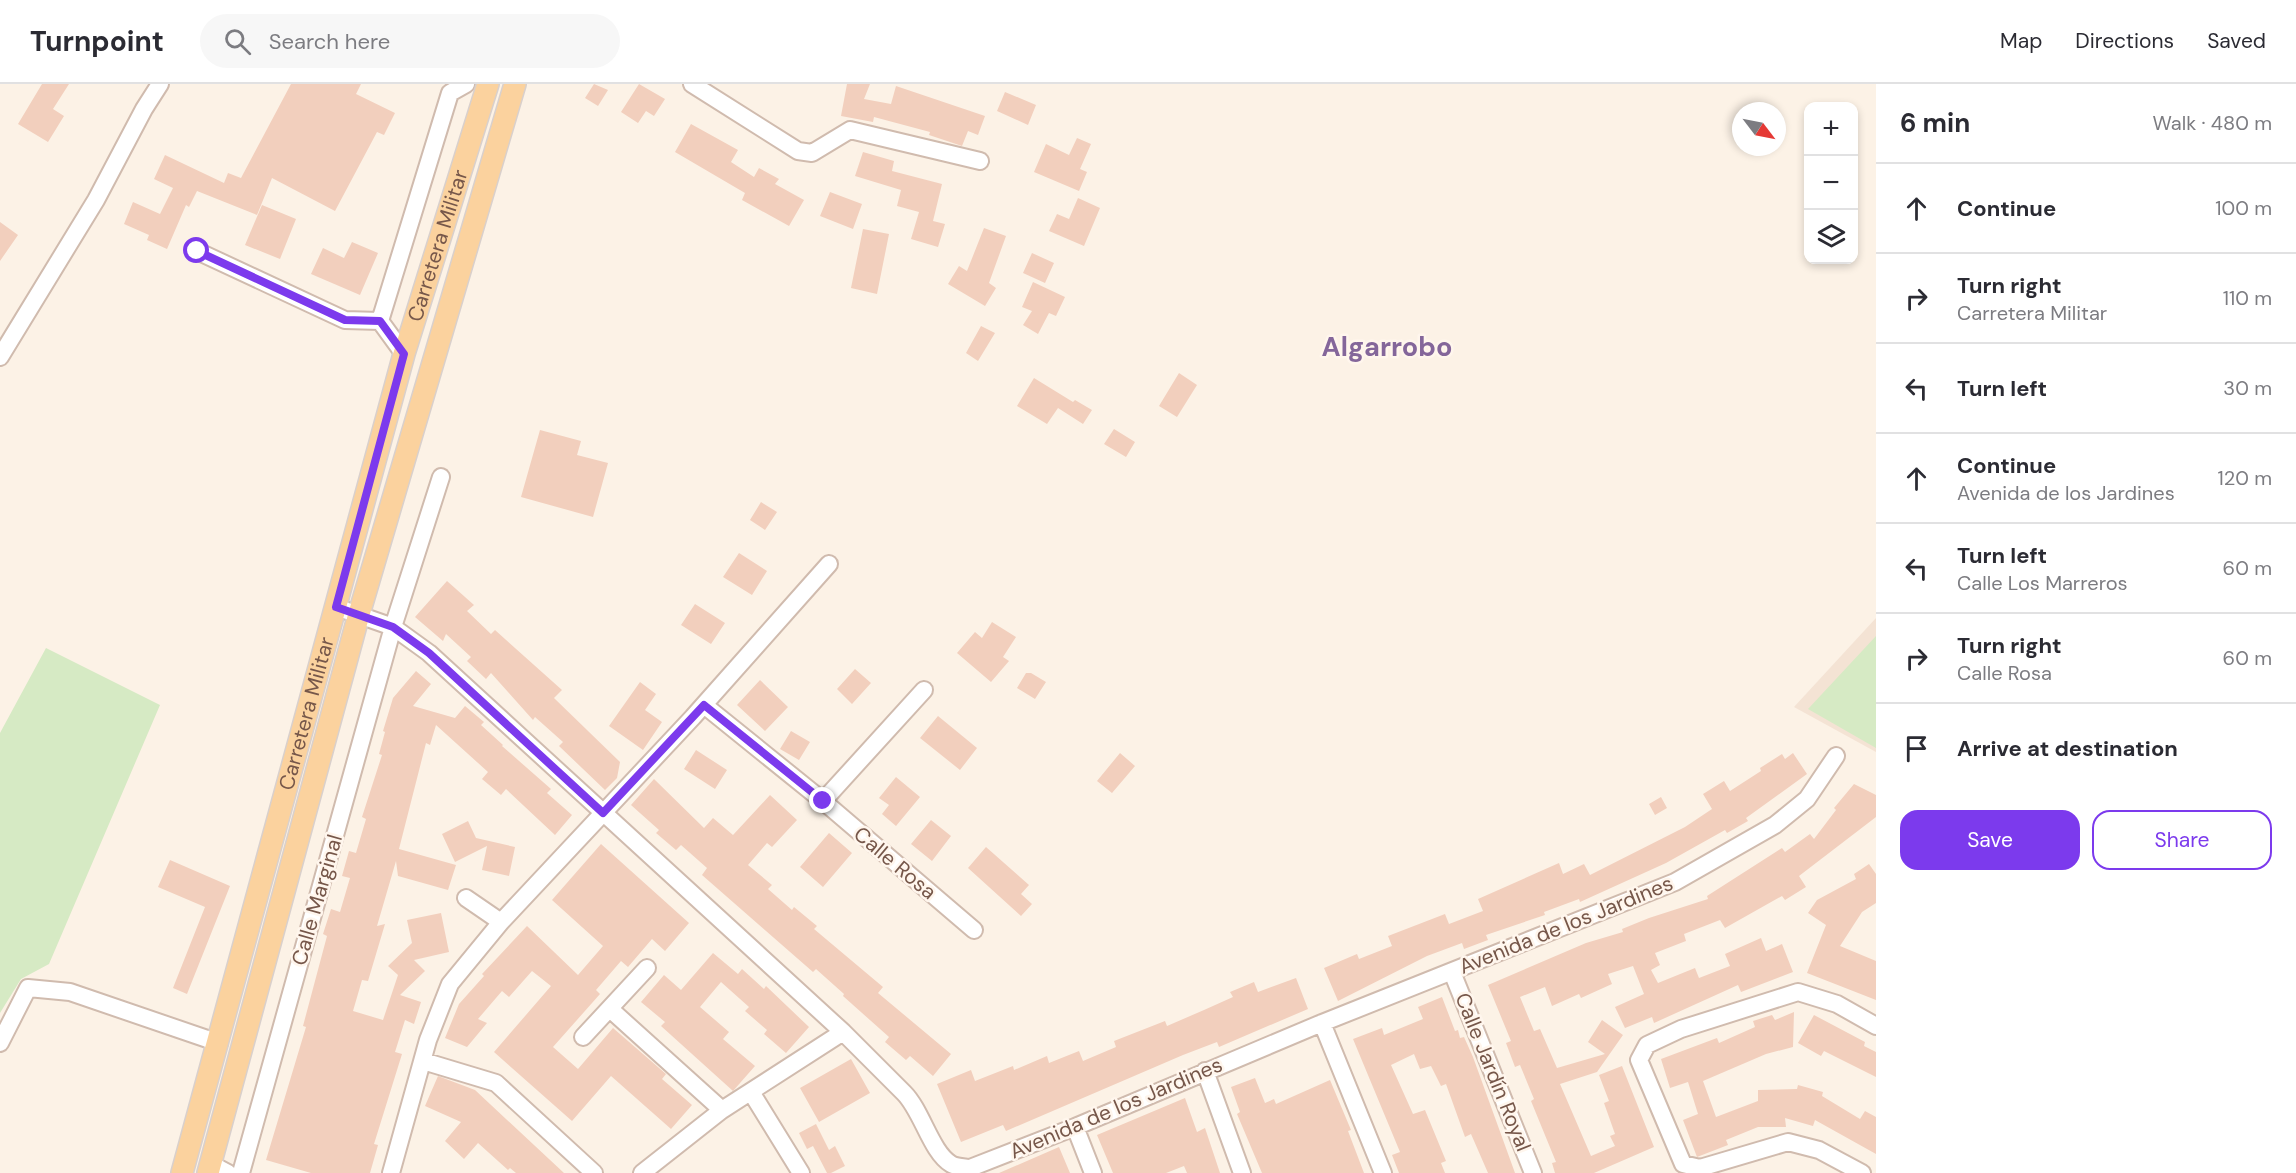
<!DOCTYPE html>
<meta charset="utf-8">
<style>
body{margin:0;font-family:"DM Sans",sans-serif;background:#f7f7f7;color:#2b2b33}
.controls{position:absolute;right:18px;top:18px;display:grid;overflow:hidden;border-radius:12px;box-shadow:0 3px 9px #0003}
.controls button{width:54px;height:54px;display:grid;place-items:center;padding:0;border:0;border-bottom:2px solid #e1e1e2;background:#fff;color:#2b2b33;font:30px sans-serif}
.compass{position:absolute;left:1732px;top:18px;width:54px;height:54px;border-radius:50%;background:#fff;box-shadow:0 3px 9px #0003;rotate:122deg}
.stop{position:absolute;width:18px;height:18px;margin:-14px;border:4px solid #7c3aed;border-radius:50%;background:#fff}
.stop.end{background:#7c3aed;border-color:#fff;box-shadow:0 2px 6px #0008}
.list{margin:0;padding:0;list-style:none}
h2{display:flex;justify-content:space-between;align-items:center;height:78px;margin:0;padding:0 24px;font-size:26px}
h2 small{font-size:20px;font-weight:400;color:#7c7c81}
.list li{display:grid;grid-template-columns:39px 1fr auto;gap:18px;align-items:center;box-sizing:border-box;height:90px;padding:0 24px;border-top:2px solid #e1e1e2}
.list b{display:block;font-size:22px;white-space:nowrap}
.list p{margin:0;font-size:20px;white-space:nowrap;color:#7c7c81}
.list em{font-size:20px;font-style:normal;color:#7c7c81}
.actions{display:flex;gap:12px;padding:18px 24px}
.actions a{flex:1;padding:14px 0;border:2px solid #7c3aed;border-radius:18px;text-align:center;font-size:21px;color:#7c3aed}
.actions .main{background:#7c3aed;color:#fff}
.icon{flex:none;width:33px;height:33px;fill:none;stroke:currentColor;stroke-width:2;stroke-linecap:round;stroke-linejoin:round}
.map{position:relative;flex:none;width:1876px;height:1089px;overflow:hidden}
header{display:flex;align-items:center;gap:36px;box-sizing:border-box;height:84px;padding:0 30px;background:#fff;border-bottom:2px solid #e1e1e2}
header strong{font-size:28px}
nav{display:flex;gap:33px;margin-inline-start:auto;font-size:21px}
.search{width:420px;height:54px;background:#f7f7f7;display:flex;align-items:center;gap:15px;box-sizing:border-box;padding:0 21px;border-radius:33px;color:#7c7c81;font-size:22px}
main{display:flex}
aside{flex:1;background:#fff}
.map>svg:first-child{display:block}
.residential{fill:#f4e3d4}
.green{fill:#d6eac4}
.building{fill:#f2cfbd}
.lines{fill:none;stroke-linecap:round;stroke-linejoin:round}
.minor-casing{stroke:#d0bbae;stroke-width:20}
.major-casing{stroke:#d9d0cc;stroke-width:24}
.minor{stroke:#fff;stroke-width:16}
.major{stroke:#fbd29e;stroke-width:21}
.route{stroke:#7c3aed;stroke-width:8}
.labels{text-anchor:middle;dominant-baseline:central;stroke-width:5;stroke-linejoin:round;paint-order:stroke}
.street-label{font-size:21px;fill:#76574a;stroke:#fff6ed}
.district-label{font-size:27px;font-weight:bold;fill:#84669a;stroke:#fff6ed}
</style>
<header>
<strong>Turnpoint</strong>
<div class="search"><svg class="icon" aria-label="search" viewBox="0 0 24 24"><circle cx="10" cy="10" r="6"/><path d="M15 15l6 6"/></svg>Search here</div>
<nav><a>Map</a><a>Directions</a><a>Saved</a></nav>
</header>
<main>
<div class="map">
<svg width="1876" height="1089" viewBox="0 0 1876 1089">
<rect width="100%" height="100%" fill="#fcf2e6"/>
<path class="residential" d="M1876 534V668L1794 623Z"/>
<path class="green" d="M1876 552V664L1808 625Z
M46 564 160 621 49 880 21 895 0 929V649Z"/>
<path class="building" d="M42 0H69L53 25 64 32 48 58 18 40Z
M291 0H361L356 10 395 29 384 51 377 48 335 127 272 94 257 131 197 107 189 123 186 121 167 165 147 156 149 151 124 140 133 118 160 130 173 104 154 95 165 71 224 99 228 89 241 94Z
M594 0 608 6 598 22 585 14Z
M639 0 665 15 654 32 646 27 638 39 621 28Z
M847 0H870L864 15 891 20 896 2 985 32 978 51 968 47 962 62 929 51 930 48 874 33 873 38 841 32Z
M1005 8 1036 21 1028 41 997 27Z
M691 40 738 66 731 78 754 93 759 84 779 95 775 100 804 116 789 142 742 116 745 109 675 68Z
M1077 54 1091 60 1080 85 1087 88 1079 107 1034 88 1046 60 1069 71Z
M863 68 894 77 892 87 942 100 933 137 945 140 938 163 911 155 919 128 897 122 901 106 855 92Z
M830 108 862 120 853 145 820 132Z
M1078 114 1100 124 1084 162 1049 147 1057 130 1069 135Z
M262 121 296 135 280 175 245 161Z
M0 138 18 151 0 177Z
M984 144 1006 152 989 199 996 204 985 222 948 200 959 182 967 187Z
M863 145 889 150 877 210 851 204Z
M352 158 378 169 360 211 311 190 323 164 344 174Z
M1032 169 1054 179 1045 199 1023 189Z
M1033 198 1065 213 1056 232 1049 229 1038 250 1023 241 1032 227 1022 223Z
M981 242 995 249 978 277 966 269Z
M1179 289 1197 301 1177 333 1159 322Z
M1034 294 1073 318 1075 316 1092 326 1083 340 1058 324 1047 340 1017 322Z
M1114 345 1135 358 1126 373 1104 360Z
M540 346 581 357 577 371 608 379 593 433 521 413Z
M761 418 777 428 765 446 750 436Z
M739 469 767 487 752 511 723 493Z
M447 497 474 521 467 527 491 550 495 546 562 606 554 614 620 678 617 694 605 706 559 662 563 658 535 633 533 636 491 589 486 595 467 577 471 573 446 550 443 557 415 533Z
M695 520 725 539 711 560 681 541Z
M992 538 1016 553 1003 573 1009 577 991 598 957 569 975 548 982 554Z
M855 585 871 599 852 620 837 605Z
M416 587 431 600 413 622 455 634 465 622 484 638 481 641 503 661 502 662 551 705 547 709 572 731 555 751 506 705 501 711 482 695 488 688 436 641 430 661 426 659 399 765 456 781 448 806 398 792 396 777 377 842 385 840 368 897 362 896 353 927 383 936 398 891 388 882 412 859 407 836 441 829 449 868 414 876 425 887 400 911 421 918 414 940 405 936 395 968 402 970 374 1060 378 1061 370 1089H311L266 1076 306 943 303 942 327 852 323 850 331 825 340 828 350 794 342 792 349 767 356 769 366 735 362 733 382 671 379 670 385 648 383 647 393 614Z
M1026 589H1031L1046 598 1035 615 1017 604Z
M760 596 788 623 765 647 737 621Z
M640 598 656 610 645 626 662 638 643 666 609 642Z
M938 632 977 664 960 686 920 654Z
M791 647 810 658 799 676 780 665Z
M696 666 727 686 715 705 684 685Z
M1120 669 1135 682 1112 709 1097 697Z
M1793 669 1807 690 1746 734 1748 737 1727 749 1725 746 1666 779 1580 818 1579 815 1544 828 1545 831 1486 851 1488 856 1464 865 1462 859 1427 872 1338 917 1324 884 1357 870 1359 875 1392 862 1388 852 1445 830 1449 840 1483 827 1478 815 1559 779 1563 790 1584 780 1590 791 1685 743 1712 725 1703 710 1724 697 1730 707 1761 687 1760 684 1782 670 1785 675Z
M896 693 920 713 896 742 882 730 889 721 879 714Z
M654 695 704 744 713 734 733 751 770 711 797 736 772 763 767 759 748 781 772 801 768 805 792 826 794 823 817 842 814 845 883 903 878 909 951 970 933 992 910 972 906 976 885 958 889 953 843 912 844 910 816 885 813 888 702 791 707 784 681 761 676 766 656 749 659 746 631 721Z
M1854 700 1876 711V733L1799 792 1806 803 1785 816 1782 812 1725 844 1720 836 1684 850 1686 857 1655 869 1660 881 1651 886 1658 899 1695 884 1699 894 1730 882 1725 870 1761 854 1766 867 1782 860 1793 888 1741 908 1738 901 1654 939 1652 933 1625 944 1615 923 1644 910 1633 882 1608 890 1612 900 1581 914 1579 910 1552 922 1545 903 1520 913 1534 947 1540 945 1557 984 1605 970 1588 958 1602 936 1623 951 1597 988 1560 1000 1591 1072 1615 1062 1610 1052 1615 1050 1604 1019 1609 1017 1599 991 1622 982 1654 1063 1594 1089H1555L1552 1079 1556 1078 1531 1017 1534 1015 1520 981 1515 983 1506 959 1511 957 1488 901 1586 859 1623 848 1622 845 1649 834 1708 815 1707 812 1782 764 1785 768 1810 750 1814 755 1836 726 1834 724Z
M1661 713 1667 724 1655 731 1649 720Z
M931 736 951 752 932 777 911 760Z
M468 737 476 754 515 763 509 792 482 786 487 762 455 778 442 750Z
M829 749 852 769 823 803 800 783Z
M601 760 689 839 665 867 652 855 628 883 621 877 596 906 600 910 553 963 578 985 613 944 666 990 662 995 692 1021 671 1045 611 992 572 1037 494 968 551 902 532 887 509 913 502 907 478 935 487 939 467 963 445 954 459 920 484 892 482 890 527 842 578 891 603 862 552 816Z
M986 763 1029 801 1021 810 1032 820 1021 832 968 784Z
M170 776 230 802 187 910 173 904 205 823 158 803Z
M1869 780 1876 790V819L1862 828 1840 862 1876 877V916L1807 889 1826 841 1808 829 1817 816 1856 795 1854 790Z
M713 869 738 890 742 885 764 905 766 902 809 943 786 969 764 950 767 946 745 927 749 923 721 898 700 923 729 948 723 955 755 982 733 1007 661 942 665 938 641 918 664 891 681 906Z
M1296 894 1308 925 1219 963 1217 958 1183 971 1006 1047 1003 1041 961 1058 937 1000 971 986 975 997 1013 982 1014 986 1047 972 1049 979 1079 967 1083 977 1116 963 1114 957 1165 937 1167 942 1204 926 1233 913 1230 908 1254 898 1258 908Z
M1442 913 1455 947 1458 946 1460 954 1464 953 1473 973 1515 1089H1488L1471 1050 1465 1053 1446 1000 1441 1002 1431 982 1420 985 1414 970 1391 981 1413 1030 1425 1026 1446 1077 1441 1079 1445 1089H1399L1392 1071 1400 1068 1353 955 1382 944 1384 951 1423 935 1418 923Z
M1794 928 1793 963 1766 970 1703 997 1716 1033 1758 1017V1006L1797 1005 1798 1001 1823 1008 1822 1012 1860 1035 1865 1027 1876 1033V1070L1815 1036 1813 1042 1785 1034 1786 1043H1758L1726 1056 1728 1061 1697 1073 1683 1036 1698 1030 1688 998 1670 1004 1661 975 1717 954 1719 959 1755 943 1753 937 1772 931 1775 936Z
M1814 931 1865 958 1864 962 1876 968V993L1824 967 1821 972 1798 959Z
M851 975 870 1009 819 1038 800 1004Z
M438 992 475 1006 564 1089H516L510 1084 508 1086 478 1059 464 1075 445 1057 461 1038 425 1022Z
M1255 994 1265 1019 1274 1015 1276 1020 1330 996 1351 1046 1348 1047 1364 1089H1262L1237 1030 1240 1028 1231 1003Z
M1185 1014 1197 1048 1205 1044 1220 1089H1187L1184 1082 1166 1089H1113L1097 1051Z
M816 1040 829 1066 835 1062 845 1082 831 1089H827L813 1062 807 1065 799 1049Z
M1059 1063 1070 1089H999Z"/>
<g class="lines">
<defs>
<path id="minor" d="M692 0 798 67 812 69 850 46 980 77
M197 167 345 236 380 237
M380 237 450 9 466 0
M380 237 404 270
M0 273 96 116 144 25 160 0
M336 523 393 543 429 569 843 948 904 1009C922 1027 931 1068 951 1080 956 1083 964 1083 970 1084L1075 1043 1322 939 1675 798 1775 741 1807 715 1836 672
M704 621 823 717 974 846
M823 717 924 606
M466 814 501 838
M1452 888 1533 1089
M610 925 722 1026
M1322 939 1383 1089
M583 953 647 884
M0 959 28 904 70 908 219 959
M423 977 496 999 594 1089
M1205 987 1242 1089
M751 1008 801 1089
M1075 1043 1093 1089
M211 1080 228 1089
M241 1089 393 543 441 393
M391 1089 428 956 450 900 501 838 693 633 829 480
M642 1089 722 1026 843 948
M1862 1089 1819 1066 1788 1058 1700 1084 1683 1080 1639 976 1647 961 1681 945 1798 908 1837 920 1876 942"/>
<g id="major">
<path id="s1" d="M182 1089 404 270 488 0"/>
<path d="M208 1089 359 530 515 0"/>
</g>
</defs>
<use href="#minor" class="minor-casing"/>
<use href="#major" class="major-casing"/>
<use href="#minor" class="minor"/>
<use href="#major" class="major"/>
</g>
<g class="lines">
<path class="route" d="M197 167 345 236 380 237 404 270 336 523 393 543 429 569 603 729 704 621 823 717"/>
</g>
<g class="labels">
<g class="street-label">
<text stroke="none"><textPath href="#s1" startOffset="962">Carretera Militar</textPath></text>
<text stroke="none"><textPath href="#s1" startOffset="476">Carretera Militar</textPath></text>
<text transform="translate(895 779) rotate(40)">Calle Rosa</text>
<text transform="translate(317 816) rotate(-74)">Calle Marginal</text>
<text transform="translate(1566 841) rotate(-22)">Avenida de los Jardines</text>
<text transform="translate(1493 988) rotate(68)">Calle Jardín Royal</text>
<text transform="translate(1116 1024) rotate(-23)">Avenida de los Jardines</text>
</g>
<g class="district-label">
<text x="1387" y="262">Algarrobo</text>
</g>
</g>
</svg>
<div class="controls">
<button>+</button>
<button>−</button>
<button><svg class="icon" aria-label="layers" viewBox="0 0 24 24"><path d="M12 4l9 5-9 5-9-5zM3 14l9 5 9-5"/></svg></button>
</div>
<svg class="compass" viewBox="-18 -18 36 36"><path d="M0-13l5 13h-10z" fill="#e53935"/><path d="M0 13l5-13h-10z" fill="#7c7c81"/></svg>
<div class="stop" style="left:197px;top:167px"></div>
<div class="stop end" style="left:823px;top:717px"></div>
</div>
<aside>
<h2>6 min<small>Walk · 480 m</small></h2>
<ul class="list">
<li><svg class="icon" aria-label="ahead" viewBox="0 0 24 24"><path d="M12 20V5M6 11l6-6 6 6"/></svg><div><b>Continue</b></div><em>100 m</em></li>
<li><svg class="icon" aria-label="right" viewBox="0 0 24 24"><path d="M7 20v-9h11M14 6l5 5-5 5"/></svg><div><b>Turn right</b><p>Carretera Militar</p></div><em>110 m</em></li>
<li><svg class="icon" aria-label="left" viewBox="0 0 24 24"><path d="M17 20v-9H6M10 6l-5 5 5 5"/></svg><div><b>Turn left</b></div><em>30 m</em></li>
<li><svg class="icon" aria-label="ahead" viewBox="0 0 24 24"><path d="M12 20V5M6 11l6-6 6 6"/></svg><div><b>Continue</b><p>Avenida de los Jardines</p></div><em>120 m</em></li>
<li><svg class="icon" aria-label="left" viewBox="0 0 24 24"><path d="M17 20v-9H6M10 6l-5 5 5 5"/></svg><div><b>Turn left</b><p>Calle Los Marreros</p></div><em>60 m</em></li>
<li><svg class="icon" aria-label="right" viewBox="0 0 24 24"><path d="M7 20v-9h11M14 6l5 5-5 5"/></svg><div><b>Turn right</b><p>Calle Rosa</p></div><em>60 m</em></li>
<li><svg class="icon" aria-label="arrive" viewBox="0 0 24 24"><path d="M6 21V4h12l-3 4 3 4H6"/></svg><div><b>Arrive at destination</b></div></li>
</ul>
<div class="actions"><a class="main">Save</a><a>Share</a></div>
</aside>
</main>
